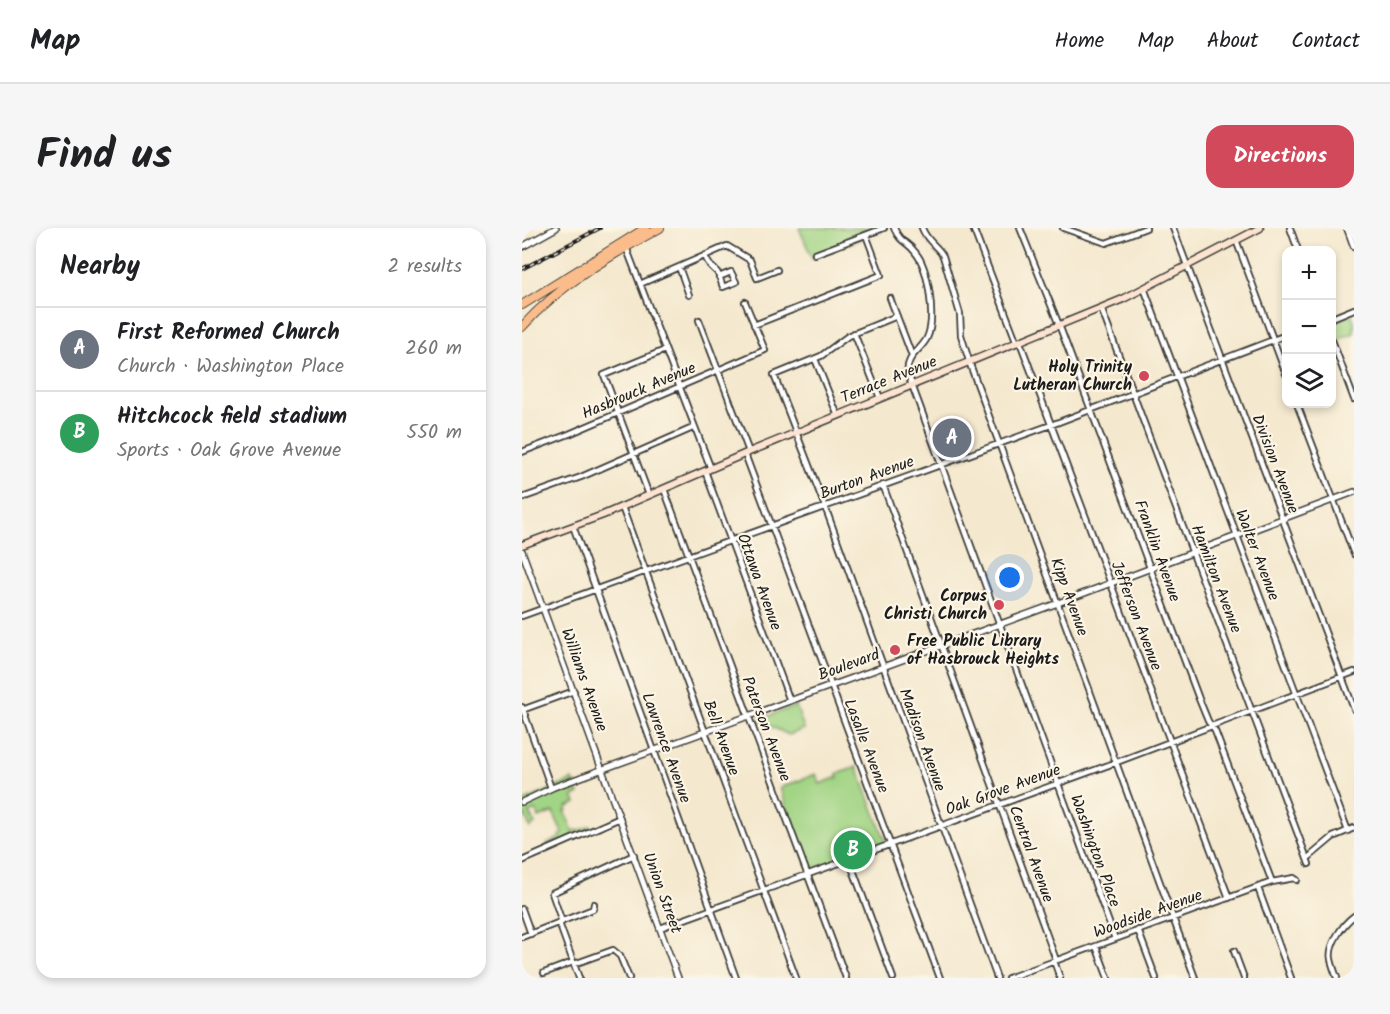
<!DOCTYPE html>
<meta charset="utf-8">
<style>
body{margin:0;font-family:Kalam,sans-serif;background:#f6f6f6;color:#202124}
.controls{position:absolute;right:18px;top:18px;display:grid;overflow:hidden;border-radius:12px;box-shadow:0 3px 9px #0003}
.controls button{width:54px;height:54px;display:grid;place-items:center;padding:0;border:0;border-bottom:2px solid #e0e0e0;background:#fff;color:#202124;font:30px sans-serif}
.you{position:absolute;left:488px;top:350px;width:21px;height:21px;margin:-15px;border:4px solid #fff;border-radius:50%;background:#1a73e8;box-shadow:0 0 0 9px #1a73e833}
.badge{display:grid;place-items:center;width:39px;height:39px;border-radius:50%;background:#d1495b;color:#fff;font-size:20px;font-weight:700}
.pin{position:absolute;translate:-50% -50%;border:3px solid #fff;box-shadow:0 2px 6px #0006}
.list{margin:0;padding:0;list-style:none}
h2{display:flex;justify-content:space-between;align-items:center;height:78px;margin:0;padding:0 24px;font-size:26px}
h2 small{font-size:20px;font-weight:400;color:#757577}
.list li{display:grid;grid-template-columns:39px 1fr auto;gap:18px;align-items:center;box-sizing:border-box;height:84px;padding:0 24px;border-top:2px solid #e0e0e0}
.list b{display:block;font-size:22px;white-space:nowrap}
.list p{margin:0;font-size:20px;white-space:nowrap;color:#757577}
.list em{font-size:20px;font-style:normal;color:#757577}
.icon{flex:none;width:33px;height:33px;fill:none;stroke:currentColor;stroke-width:2;stroke-linecap:round;stroke-linejoin:round}
.map{position:relative;flex:none;width:832px;height:750px;overflow:hidden;border-radius:18px}
header{display:flex;align-items:center;gap:36px;box-sizing:border-box;height:84px;padding:0 30px;background:#fff;border-bottom:2px solid #e0e0e0}
header strong{font-size:28px}
nav{display:flex;gap:33px;margin-inline-start:auto;font-size:21px}
.intro{display:flex;align-items:center;justify-content:space-between;box-sizing:border-box;height:144px;padding:0 36px}
h1{margin:0;font-size:42px}
.button{padding:15px 27px;border-radius:18px;background:#d1495b;color:#fff;font-size:21px;font-weight:700}
main{display:flex;gap:36px;padding:0 36px}
aside{flex:1;background:#fff;border-radius:18px;box-shadow:0 3px 9px #0003}
.map>svg:first-child{display:block}
.green{fill:#a1d484;stroke:#5e7850;stroke-width:1.5}
.lines{fill:none;stroke-linecap:round;stroke-linejoin:round}
.minor-casing{stroke:#3c3b37;stroke-width:8}
.tertiary-casing{stroke:#3c3b37;stroke-width:8}
.secondary-casing{stroke:#3c3b37;stroke-width:9}
.trunk-casing{stroke:#3c3b37;stroke-width:10}
.minor{stroke:#fff;stroke-width:4.5}
.tertiary{stroke:#fff;stroke-width:5}
.secondary{stroke:#fde4d1;stroke-width:6}
.trunk{stroke:#fabc8b;stroke-width:8}
.rail-casing{stroke:#1c1c1c;stroke-width:4}
.rail{stroke:#fcf5e5;stroke-width:1.5;stroke-dasharray:4.5;stroke-linecap:butt}
.poi-dot{fill:#d1495b;stroke:#fcf5e5;stroke-width:2}
.labels{text-anchor:middle;dominant-baseline:central;stroke-width:4.5;stroke-linejoin:round;paint-order:stroke}
.poi-label{font-size:16px;font-weight:bold;fill:#1c1c1c;stroke:#fcf5e5;text-anchor:end}
.street-label{font-size:16px;fill:#1c1c1c;stroke:#fcf5e5}
</style>
<header>
<strong>Map</strong>
<nav><a>Home</a><a>Map</a><a>About</a><a>Contact</a></nav>
</header>
<div class="intro"><h1>Find us</h1><a class="button">Directions</a></div>
<main>
<aside>
<h2>Nearby<small>2 results</small></h2>
<ul class="list">
<li><span class="badge" style="background:#6b7280">A</span><div><b>First Reformed Church</b><p>Church · Washington Place</p></div><em>260 m</em></li>
<li><span class="badge" style="background:#2e9e5b">B</span><div><b>Hitchcock field stadium</b><p>Sports · Oak Grove Avenue</p></div><em>550 m</em></li>
</ul>
</aside>
<div class="map">
<svg width="832" height="750" viewBox="0 0 832 750">
<rect width="100%" height="100%" fill="#fcf5e5"/>
<filter id="ink" filterUnits="userSpaceOnUse"><feTurbulence type="fractalNoise" baseFrequency=".0167" numOctaves="2"/><feDisplacementMap in="SourceGraphic" scale="12" xChannelSelector="R" yChannelSelector="G"/><feConvolveMatrix kernelMatrix="1 2 1 2 8 2 1 2 1" color-interpolation-filters="sRGB"/></filter>
<filter id="wash" filterUnits="userSpaceOnUse"><feTurbulence type="fractalNoise" baseFrequency=".008" numOctaves="4" result="noise"/><feDisplacementMap in="SourceGraphic" scale="24" xChannelSelector="R" yChannelSelector="G"/><feGaussianBlur stdDeviation="1.35" result="paint"/><feColorMatrix in="noise" values="0 0 0 0 0 0 0 0 0 0 0 0 0 0 0 0 0 1.4 0 .05"/><feComposite in="paint" operator="in"/></filter>
<g filter="url(#wash)">
<rect width="100%" height="100%" fill="#f4e8ce"/>
<path class="green" d="M277 0H351L338 5 339 11 290 30Z
M830 87 832 93V105L815 112 810 94Z
M274 478 282 501 267 507 235 492Z
M335 539 364 614 287 642 258 560 294 546 298 556 316 549 315 546Z
M51 552 57 566 51 568 54 575 45 579V582L43 583 51 603 55 602 57 603 68 598 69 602 27 621 25 616 38 610 37 608 41 606 31 584 17 590 13 582 7 585 13 596 8 600 3 587 0 588V574Z"/>
</g>
<g filter="url(#ink)">
<g class="lines">
<defs>
<path id="minor" d="M372 0C379 16 385 13 393 24 407 40 414 91 405 110 398 124 383 128 386 146L593 711
M400 0C405 14 415 17 421 28L438 86 439 107 449 139 673 750
M451 0 495 115
M498 0 539 102 677 471 686 493 693 503 750 654
M541 0 584 15 624 0
M651 0 832 481
M768 0 776 22
M714 12 764 146
M104 19 189 241
M293 26 362 0
M183 28C188 39 188 37 195 44 198 48 199 55 201 59L214 54 209 44 197 49
M157 39 167 67
M118 56 205 18 228 32 235 50 255 42
M622 60 826 603
M368 70 390 128
M579 80 787 636
M375 88 326 108 299 128 252 147 305 284 475 750
M810 90 832 81
M177 92 227 224
M232 97 359 47 344 7
M332 105 358 170
M810 112 832 171
M498 114 707 670
M293 131 316 188
M775 176 832 326
M0 224 47 206 243 122 223 74
M223 226 418 750
M183 243 268 473
M361 257 534 732
M142 261 324 750
M127 267 82 147 143 122
M0 270 59 249 173 199
M100 279 274 750
M51 298 214 750
M0 388 529 197 764 107
M0 479 29 560
M0 482 52 463
M786 630 811 609 832 600
M327 631 371 750
M0 633 98 590
M736 660 769 750
M0 681 9 706
M40 694 30 665 112 627
M37 695 57 750
M138 700 595 534 832 444
M616 702 634 750
M0 709 71 681 72 676
M574 718 586 750
M712 723 722 750
M532 733 538 750
M52 736 91 722 98 728 107 750
M22 745 51 734
M486 750 750 654 772 650 775 652
M815 750C813 744 810 737 809 731 806 717 821 696 832 688"/>
<path id="tertiary" d="M825 0 832 19
M0 19 34 0
M0 323 156 750
M0 574 32 559 536 375 832 264"/>
<path id="secondary" d="M0 317 81 287 227 224 601 71 738 0"/>
<path id="trunk" d="M0 77 124 0
M0 99C38 56 88 28 138 0"/>
</defs>
<use href="#minor" class="minor-casing"/>
<use href="#tertiary" class="tertiary-casing"/>
<use href="#secondary" class="secondary-casing"/>
<use href="#trunk" class="trunk-casing"/>
<use href="#minor" class="minor"/>
<use href="#tertiary" class="tertiary"/>
<use href="#secondary" class="secondary"/>
<use href="#trunk" class="trunk"/>
<defs>
<path id="rail" d="M0 41 78 0"/>
</defs>
<use href="#rail" class="rail-casing"/>
<use href="#rail" class="rail"/>
</g>
</g>
<g class="poi-dot">
<circle cx="622" cy="148" r="6"/>
<circle cx="477" cy="377" r="6"/>
<circle cx="373" cy="422" r="6"/>
</g>
<g class="labels">
<g class="poi-label">
<text x="610" y="139">Holy Trinity<tspan x="610" dy="18">Lutheran Church</tspan></text>
<text x="465" y="368">Corpus<tspan x="465" dy="18">Christi Church</tspan></text>
<text x="385" y="413" text-anchor="start">Free Public Library<tspan x="385" dy="18">of Hasbrouck Heights</tspan></text>
</g>
<g class="street-label">
<text transform="translate(367 152) rotate(-22)">Terrace Avenue</text>
<text transform="translate(117 163) rotate(-23)">Hasbrouck Avenue</text>
<text transform="translate(753 236) rotate(69)">Division Avenue</text>
<text transform="translate(345 250) rotate(-20)">Burton Avenue</text>
<text transform="translate(635 323) rotate(70)">Franklin Avenue</text>
<text transform="translate(735 327) rotate(69)">Walter Avenue</text>
<text transform="translate(694 351) rotate(69)">Hamilton Avenue</text>
<text transform="translate(237 354) rotate(70)">Ottawa Avenue</text>
<text transform="translate(547 369) rotate(70)">Kipp Avenue</text>
<text transform="translate(614 388) rotate(69)">Jefferson Avenue</text>
<text transform="translate(327 437) rotate(-20)">Boulevard</text>
<text transform="translate(62 452) rotate(70)">Williams Avenue</text>
<text transform="translate(244 501) rotate(69)">Paterson Avenue</text>
<text transform="translate(199 510) rotate(70)">Bell Avenue</text>
<text transform="translate(400 512) rotate(70)">Madison Avenue</text>
<text transform="translate(344 518) rotate(69)">Lasalle Avenue</text>
<text transform="translate(144 520) rotate(70)">Lawrence Avenue</text>
<text transform="translate(481 562) rotate(-20)">Oak Grove Avenue</text>
<text transform="translate(573 623) rotate(70)">Washington Place</text>
<text transform="translate(509 626) rotate(70)">Central Avenue</text>
<text transform="translate(140 665) rotate(70)">Union Street</text>
<text transform="translate(626 686) rotate(-20)">Woodside Avenue</text>
</g>
</g>
</svg>
<div class="controls">
<button>+</button>
<button>−</button>
<button><svg class="icon" aria-label="layers" viewBox="0 0 24 24"><path d="M12 4l9 5-9 5-9-5zM3 14l9 5 9-5"/></svg></button>
</div>
<div class="you"></div>
<div class="pin badge" style="left:430px;top:210px;background:#6b7280">A</div>
<div class="pin badge" style="left:331px;top:622px;background:#2e9e5b">B</div>
</div>
</main>
